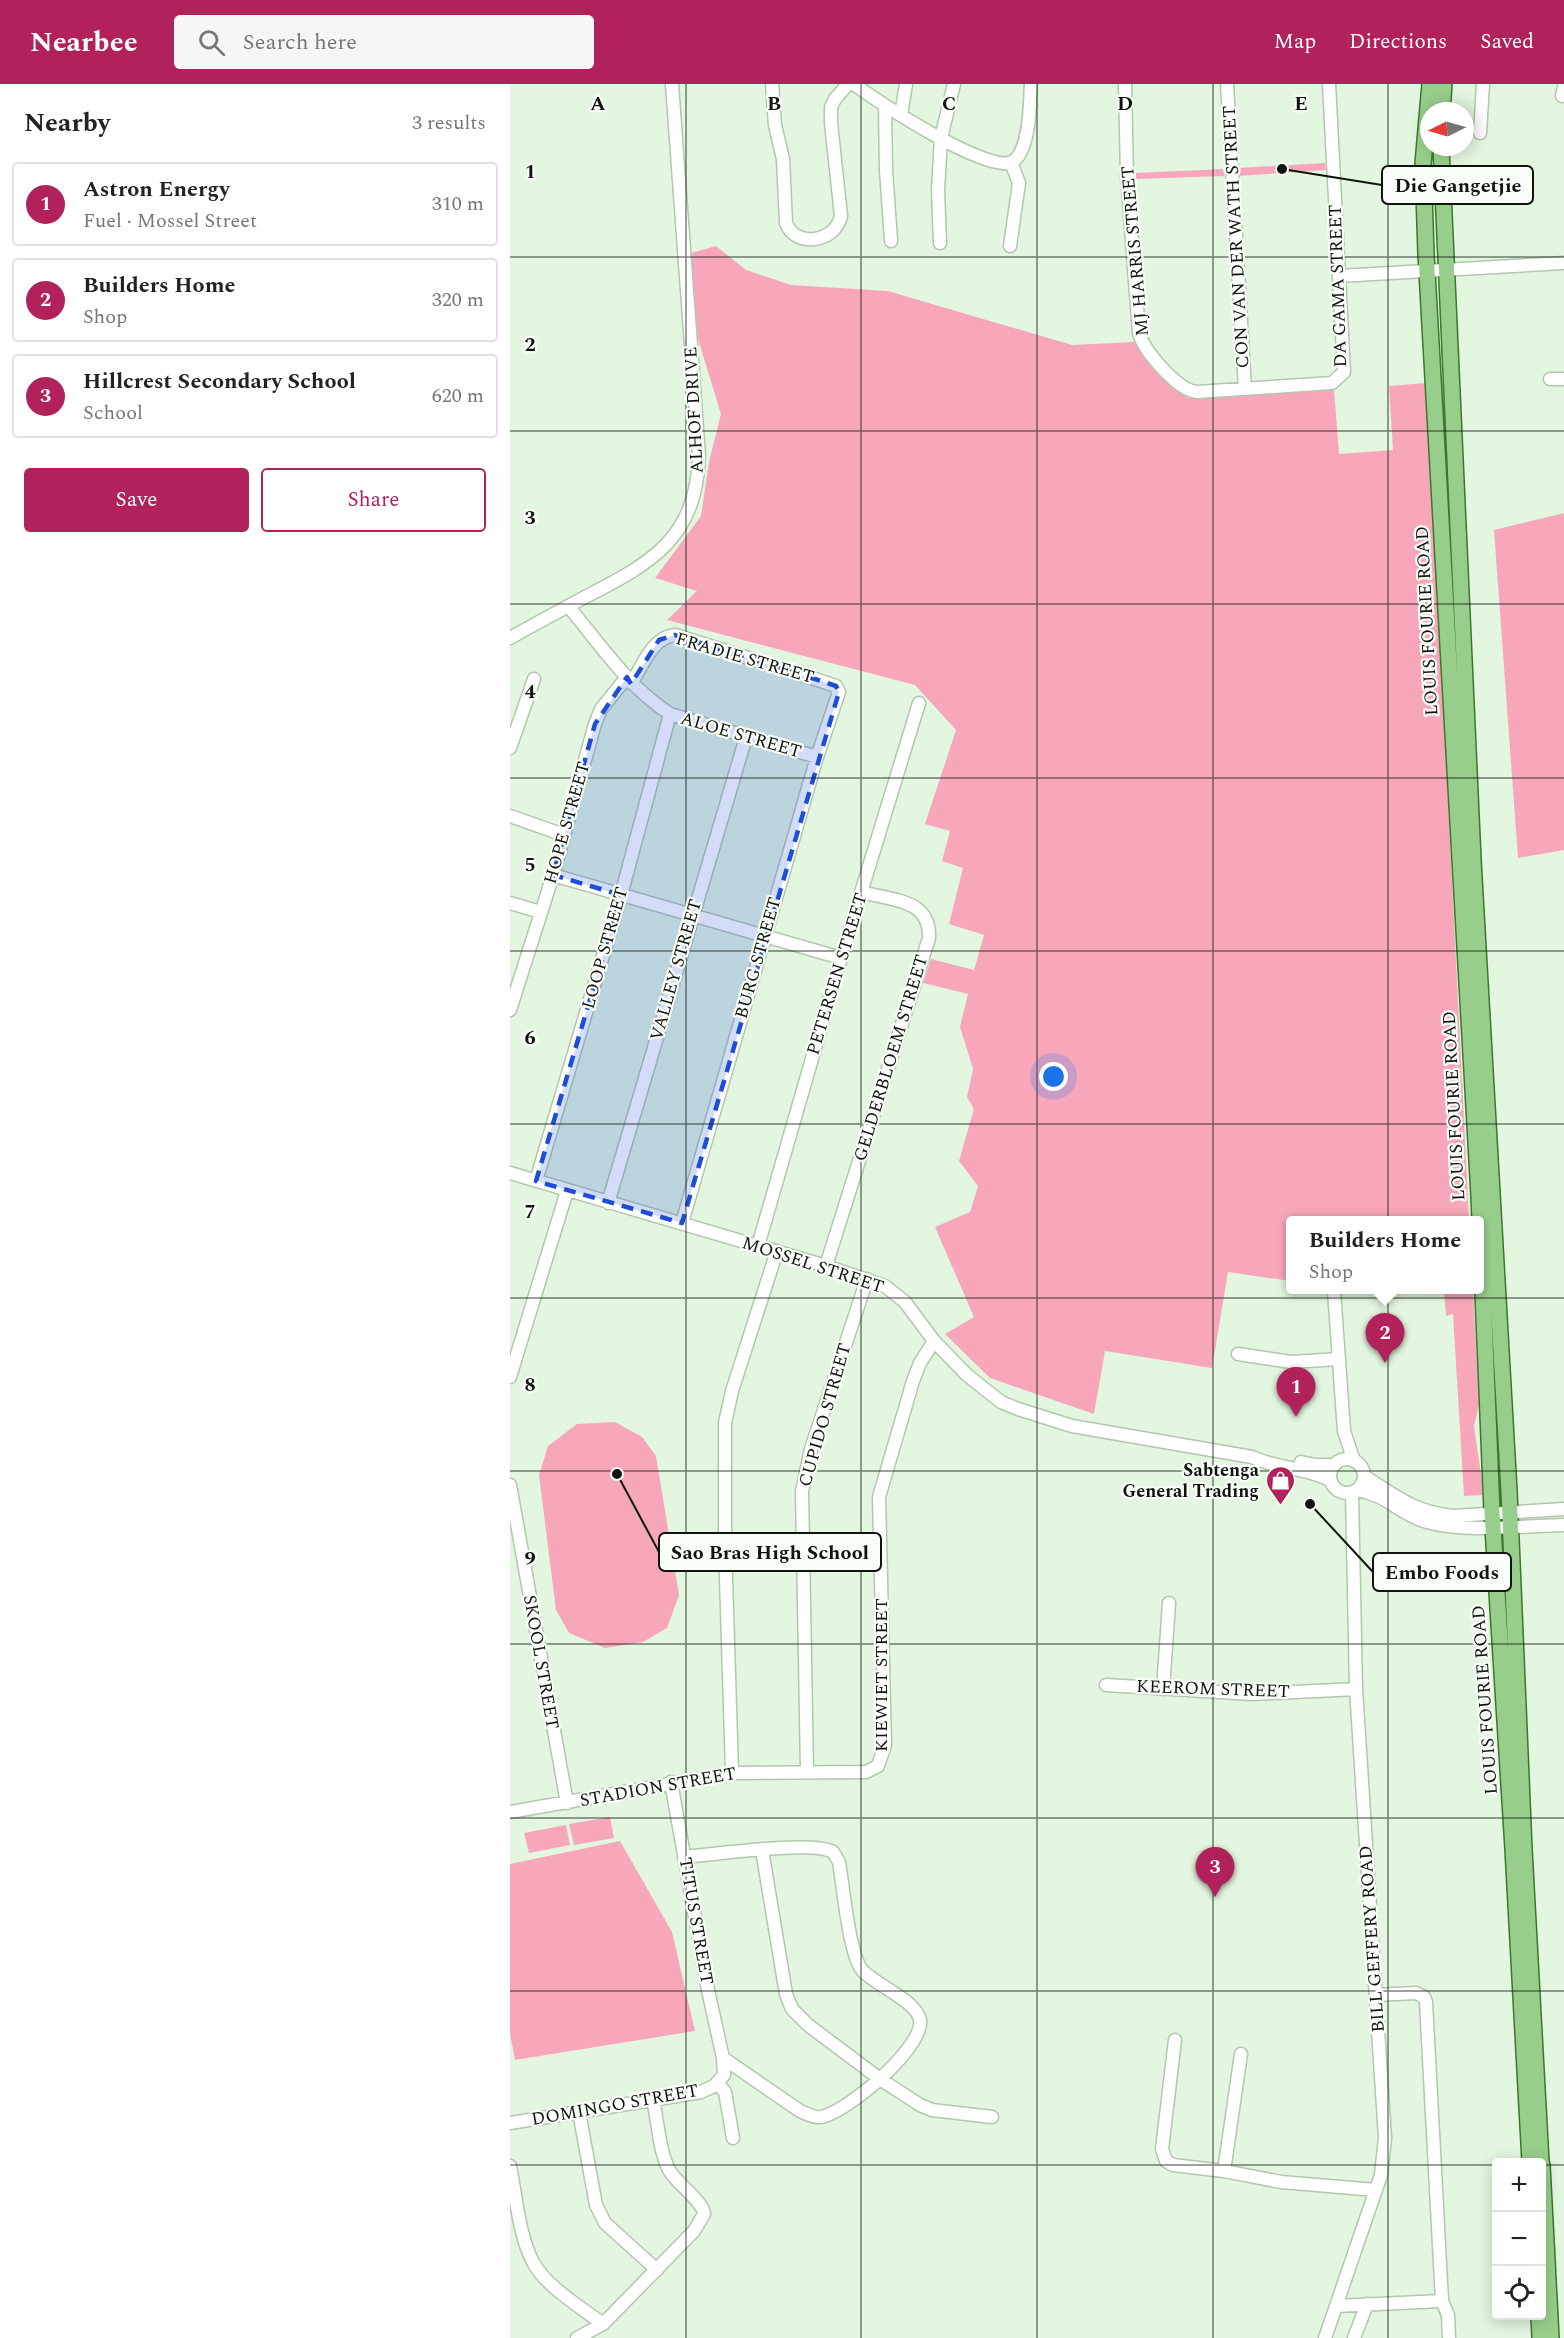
<!DOCTYPE html>
<meta charset="utf-8">
<style>
body{margin:0;font-family:Spectral,serif;background:#f6f6f6;color:#222}
.controls{position:absolute;right:18px;bottom:18px;display:grid;overflow:hidden;border-radius:6px;box-shadow:0 3px 15px #0003}
.controls button{width:54px;height:54px;display:grid;place-items:center;padding:0;border:0;border-bottom:2px solid #e0e0e0;background:#fff;color:#222;font:30px sans-serif}
.compass{position:absolute;left:910px;top:18px;width:54px;height:54px;border-radius:50%;background:#fff;box-shadow:0 3px 15px #0003;rotate:265deg}
.you{position:absolute;left:544px;top:993px;width:21px;height:21px;margin:-15px;border:4px solid #fff;border-radius:50%;background:#1a73e8;box-shadow:0 0 0 9px #1a73e833}
.badge{display:grid;place-items:center;width:39px;height:39px;border-radius:50%;background:#b02259;color:#fff;font-size:20px;font-weight:700}
.pin{position:absolute;translate:-50% -50px;filter:drop-shadow(0 2px 3px #0008)}
.pin::after{content:'';position:absolute;top:32px;width:21px;height:18px;background:inherit;clip-path:polygon(0 0,100% 0,50% 100%)}
.popup{position:absolute;left:776px;top:1132px;width:198px;height:78px;box-sizing:border-box;display:grid;place-content:center;border-radius:6px;background:#fff;filter:drop-shadow(0 2px 4px #0005);font-size:20px;white-space:nowrap;color:#767676}
.popup b{font-size:22px;color:#222}
.popup::after{content:'';position:absolute;left:50%;top:100%;margin-left:-12px;border:12px solid transparent;border-top-color:#fff}
.list{margin:0;padding:0;list-style:none}
h2{display:flex;justify-content:space-between;align-items:center;height:78px;margin:0;padding:0 24px;font-size:26px}
h2 small{font-size:20px;font-weight:400;color:#767676}
.list li{display:grid;grid-template-columns:39px 1fr auto;gap:18px;align-items:center;box-sizing:border-box;height:84px;margin:0 12px 12px;padding:0 12px;border:2px solid #e0e0e0;border-radius:6px}
.list b{display:block;font-size:22px;white-space:nowrap}
.list p{margin:0;font-size:20px;white-space:nowrap;color:#767676}
.list em{font-size:20px;font-style:normal;color:#767676}
.actions{display:flex;gap:12px;padding:18px 24px}
.actions a{flex:1;padding:14px 0;border:2px solid #b02259;border-radius:6px;text-align:center;font-size:21px;color:#b02259}
.actions .main{background:#b02259;color:#fff}
.icon{flex:none;width:33px;height:33px;fill:none;stroke:currentColor;stroke-width:2;stroke-linecap:round;stroke-linejoin:round}
.map{position:relative;flex:none;width:1054px;height:2254px;overflow:hidden}
header{display:flex;align-items:center;gap:36px;box-sizing:border-box;height:84px;padding:0 30px;background:#b02259;color:#fff}
header strong{font-size:28px}
nav{display:flex;gap:33px;margin-inline-start:auto;font-size:21px}
.search{width:420px;height:54px;background:#f6f6f6;display:flex;align-items:center;gap:15px;box-sizing:border-box;padding:0 21px;border-radius:6px;color:#767676;font-size:22px}
main{display:flex}
aside{flex:1;background:#fff}
.map>svg:first-child{display:block}
.green{fill:#f8a7bb}
.lines{fill:none;stroke-linecap:round;stroke-linejoin:round}
.minor-casing{stroke:#b3c6af;stroke-width:15}
.major-casing{stroke:#3b782c;stroke-width:18}
.minor{stroke:#fff;stroke-width:12}
.major{stroke:#98ce8b;stroke-width:15}
.marked{fill:#1d4ed8;fill-opacity:0.2;stroke:#1d4ed8;stroke-width:4.5;stroke-dasharray:12 8;stroke-linejoin:round}
.grid{fill:none;stroke:#0f150d;stroke-width:1.5;stroke-opacity:0.55}
.labels{text-anchor:middle;dominant-baseline:central;stroke-width:4.5;stroke-linejoin:round;paint-order:stroke}
.street-label{font-size:18px;fill:#0f150d;stroke:#fafef9}
.poi-label{font-size:18px;font-weight:bold;fill:#0f150d;stroke:#fafef9;text-anchor:end}
.grid-label{font-size:20px;text-anchor:middle;font-weight:bold;fill:#0f150d;stroke:#fafef9;stroke-width:4.5;stroke-linejoin:round;paint-order:stroke}
.leader{fill:none;stroke:#0f150d;stroke-width:2}
.callout-dot{fill:#0f150d;stroke:#fafef9;stroke-width:2}
.callout{fill:#fafef9;stroke:#0f150d;stroke-width:2}
.callout-label{font-size:20px;text-anchor:middle;font-weight:bold;fill:#0f150d}
</style>
<header>
<strong>Nearbee</strong>
<div class="search"><svg class="icon" aria-label="search" viewBox="0 0 24 24"><circle cx="10" cy="10" r="6"/><path d="M15 15l6 6"/></svg>Search here</div>
<nav><a>Map</a><a>Directions</a><a>Saved</a></nav>
</header>
<main>
<aside>
<h2>Nearby<small>3 results</small></h2>
<ul class="list">
<li><span class="badge">1</span><div><b>Astron Energy</b><p>Fuel · Mossel Street</p></div><em>310 m</em></li>
<li><span class="badge">2</span><div><b>Builders Home</b><p>Shop</p></div><em>320 m</em></li>
<li><span class="badge">3</span><div><b>Hillcrest Secondary School</b><p>School</p></div><em>620 m</em></li>
</ul>
<div class="actions"><a class="main">Save</a><a>Share</a></div>
</aside>
<div class="map">
<svg width="1054" height="2254" viewBox="0 0 1054 2254">
<rect width="100%" height="100%" fill="#e3f6df"/>
<path class="green" d="M815 79 816 86 728 92V84Z
M713 85 714 92 626 95V89Z
M206 162 236 186 281 201 378 207 562 261 624 258 678 314 824 305 829 370 883 366 879 302 917 299 959 1136 896 1134 893 1136H780V1197L718 1188 702 1284 595 1267 584 1330 480 1294 435 1250 464 1233 425 1143 460 1128 468 1102 449 1077 464 1025 457 1013 463 985 450 943 458 910 413 899 421 875 464 886 474 851 439 840 453 784 432 777 440 747 415 740 446 646 405 601 157 536 187 507 145 494 191 432 199 378 211 330 188 255 181 169Z
M1054 429V766L1008 774 984 446Z
M934 1206H963L969 1321 964 1342 974 1411 954 1412 943 1230 936 1232Z
M105 1338 132 1353 146 1372 169 1511 157 1544 133 1558 95 1564 59 1549 46 1526 29 1391 38 1362 67 1340Z
M100 1733 104 1754 64 1761 59 1740Z
M56 1741 60 1761 19 1769 14 1749Z
M110 1757 162 1848 185 1947 5 1976 0 1950V1780Z"/>
<g class="lines">
<defs>
<path id="minor" d="M262 0 265 41 273 75 276 139C285 164 325 159 331 132L321 39V23L325 15 338 0
M344 0C366 17 478 90 502 78 520 68 520 19 521 0
M615 0 617 92 629 249C634 267 667 306 687 308L822 299 834 288 819 0
M717 0 735 305
M1052 12 1054 3
M375 23 376 86 381 157
M391 31 396 0
M970 49 973 0
M430 159 428 106 431 54 444 0
M500 162 509 99 501 78
M829 192 1054 179
M1040 295H1054
M58 522C90 560 118 603 160 630L307 673
M0 554C25 540 51 526 77 512 143 478 186 454 189 372L162 0
M121 599C133 582 142 553 165 551L305 595 326 602 329 608 307 673 172 1139
M0 664 24 595
M0 732 54 751
M43 791 331 874
M0 819 30 828
M0 926 43 791 85 640 91 625 117 593
M0 1089 316 1182 375 1202 395 1218 424 1257 457 1291 491 1318 508 1325 562 1342 742 1373C767 1385 795 1383 820 1396
M26 1097 111 811 160 630
M98 1119 236 653
M248 1162 331 874 409 619
M316 1182 419 854C421 815 381 816 351 808
M824 1207 834 1347 844 1377
M728 1270 781 1278 829 1275
M0 1293 57 1107
M820 1392a17 17 0 1 1 34 0a17 17 0 1 1-34 0Z
M791 1378 805 1381H824
M854 1392C885 1412 904 1428 943 1432L1054 1425
M0 1401 57 1719
M847 1406C879 1411 888 1430 917 1438 954 1449 1014 1442 1054 1441
M596 1601 742 1610 846 1605
M653 1605 659 1519
M297 1687 292 1407 301 1365 357 1195
M222 1689 215 1460V1339L222 1307 267 1167
M161 1698 198 1906 213 1974 290 2027C297 2030 304 2034 311 2033 337 2028 414 1964 410 1936 407 1917 365 1901 352 1886 339 1870 333 1801 329 1778L323 1768C303 1756 202 1771 174 1773
M0 1728 222 1689 356 1688 368 1682 375 1661 369 1413 403 1297 410 1279 424 1257
M252 1766 276 1910 282 1925 298 1941 370 1995 410 2021 422 2026 482 2033
M866 1911 906 1909 914 1913 916 1918 932 2217 938 2231 939 2254
M665 1956 652 2065 656 2077 663 2081 714 2087 771 2098 866 2106
M207 1999 215 2008 223 2054
M69 2028 86 2121 95 2139 147 2186
M0 2039 191 2008 204 2002 214 1991 213 1974
M0 2082C6 2112 9 2152 23 2178 35 2202 72 2224 93 2240
M714 2087 731 1970
M826 2222 932 2217
M67 2254 93 2240 184 2147 194 2130C193 2117 167 2100 159 2086 149 2066 148 2038 143 2016
M815 2254 871 2091 875 2054 846 1605 842 1409
M844 2254 857 2220"/>
<path id="major" d="M920 0 913 80 916 170 969 1112 982 1428 1003 1765 1020 2078
M932 27 934 0
M931 63 963 776 999 1407 1014 1765 1031 2078
M1032 2081 1041 2254
M1029 2232 1030 2254"/>
</defs>
<use href="#minor" class="minor-casing"/>
<use href="#major" class="major-casing"/>
<use href="#minor" class="minor"/>
<use href="#major" class="major"/>
</g>
<path class="marked" d="M165 551 305 595 326 602 329 608 172 1139 26 1097 111 811 43 791 85 640 117 593 121 600 149 556Z"/>
<path class="grid" d="M176 0V2254M351 0V2254M527 0V2254M703 0V2254M878 0V2254M0 173H1054M0 347H1054M0 520H1054M0 694H1054M0 867H1054M0 1040H1054M0 1214H1054M0 1387H1054M0 1560H1054M0 1734H1054M0 1907H1054M0 2081H987M1032 2081H1054"/>
<defs>
<symbol id="shop-pin" viewBox="-11 -11 22 30"><path d="M0 17L-7.5 6A9.5 9.5 0 1 1 7.5 6Z" fill="#b02259" stroke="#fafef9"/><path d="M-5-2.5h2.3a2.7 3.5 0 0 1 5.4 0H5L5.5 6h-11ZM-1.5-2.5h3a1.5 2.3 0 0 0-3 0Z" fill="#fff"/></symbol>
</defs>
<g fill-rule="evenodd">
<use href="#shop-pin" x="754" y="1380" width="33" height="45"/>
</g>
<g class="labels">
<g class="street-label">
<text transform="translate(726 153) rotate(-93)">CON VAN DER WATH STREET</text>
<text transform="translate(625 167) rotate(-95)">MJ HARRIS STREET</text>
<text transform="translate(828 202) rotate(-92)">DA GAMA STREET</text>
<text transform="translate(184 326) rotate(-93)">ALHOF DRIVE</text>
<text transform="translate(917 537) rotate(-93)">LOUIS FOURIE ROAD</text>
<text transform="translate(235 574) rotate(16)">FRADIE STREET</text>
<text transform="translate(231 651) rotate(16)">ALOE STREET</text>
<text transform="translate(57 739) rotate(-74)">HOPE STREET</text>
<text transform="translate(95 864) rotate(-74)">LOOP STREET</text>
<text transform="translate(248 874) rotate(-74)">BURG STREET</text>
<text transform="translate(166 886) rotate(-74)">VALLEY STREET</text>
<text transform="translate(327 890) rotate(-73)">PETERSEN STREET</text>
<text transform="translate(381 974) rotate(-73)">GELDERBLOEM STREET</text>
<text transform="translate(944 1022) rotate(-93)">LOUIS FOURIE ROAD</text>
<text transform="translate(303 1181) rotate(18)">MOSSEL STREET</text>
<text transform="translate(315 1331) rotate(-74)">CUPIDO STREET</text>
<text transform="translate(31 1578) rotate(80)">SKOOL STREET</text>
<text transform="translate(371 1591) rotate(-90)">KIEWIET STREET</text>
<text transform="translate(703 1605) rotate(2)">KEEROM STREET</text>
<text transform="translate(975 1616) rotate(-94)">LOUIS FOURIE ROAD</text>
<text transform="translate(148 1703) rotate(-10)">STADION STREET</text>
<text transform="translate(186 1837) rotate(80)">TITUS STREET</text>
<text transform="translate(862 1855) rotate(-94)">BILL GEFFERY ROAD</text>
<text transform="translate(105 2021) rotate(-10)">DOMINGO STREET</text>
</g>
<g class="poi-label">
<text x="749" y="1386">Sabtenga<tspan x="749" dy="21">General Trading</tspan></text>
</g>
</g>
<g class="grid-label">
<text x="88" y="26">A</text>
<text x="264" y="26">B</text>
<text x="439" y="26">C</text>
<text x="615" y="26">D</text>
<text x="791" y="26">E</text>
<text x="20" y="94">1</text>
<text x="20" y="267">2</text>
<text x="20" y="440">3</text>
<text x="20" y="614">4</text>
<text x="20" y="787">5</text>
<text x="20" y="960">6</text>
<text x="20" y="1134">7</text>
<text x="20" y="1307">8</text>
<text x="20" y="1481">9</text>
</g>
<path class="leader" d="M772 85L872 101M107 1390L149 1468M800 1420L863 1488"/>
<g class="callout-dot">
<circle cx="772" cy="85" r="6"/>
<circle cx="107" cy="1390" r="6"/>
<circle cx="800" cy="1420" r="6"/>
</g>
<g class="callout">
<rect x="872" y="82" width="151" height="38" rx="6"/>
<rect x="149" y="1449" width="222" height="38" rx="6"/>
<rect x="863" y="1469" width="138" height="38" rx="6"/>
</g>
<g class="callout-label">
<text x="948" y="108">Die Gangetjie</text>
<text x="260" y="1475">Sao Bras High School</text>
<text x="932" y="1495">Embo Foods</text>
</g>
</svg>
<div class="controls">
<button>+</button>
<button>−</button>
<button><svg class="icon" aria-label="locate" viewBox="0 0 24 24"><circle cx="12" cy="12" r="6"/><path d="M12 2v4M12 18v4M2 12h4M18 12h4"/></svg></button>
</div>
<svg class="compass" viewBox="-18 -18 36 36"><path d="M0-13l5 13h-10z" fill="#e53935"/><path d="M0 13l5-13h-10z" fill="#767676"/></svg>
<div class="you"></div>
<div class="pin badge" style="left:786px;top:1333px">1</div>
<div class="pin badge" style="left:875px;top:1279px">2</div>
<div class="popup"><b>Builders Home</b>Shop</div>
<div class="pin badge" style="left:705px;top:1813px">3</div>
</div>
</main>
